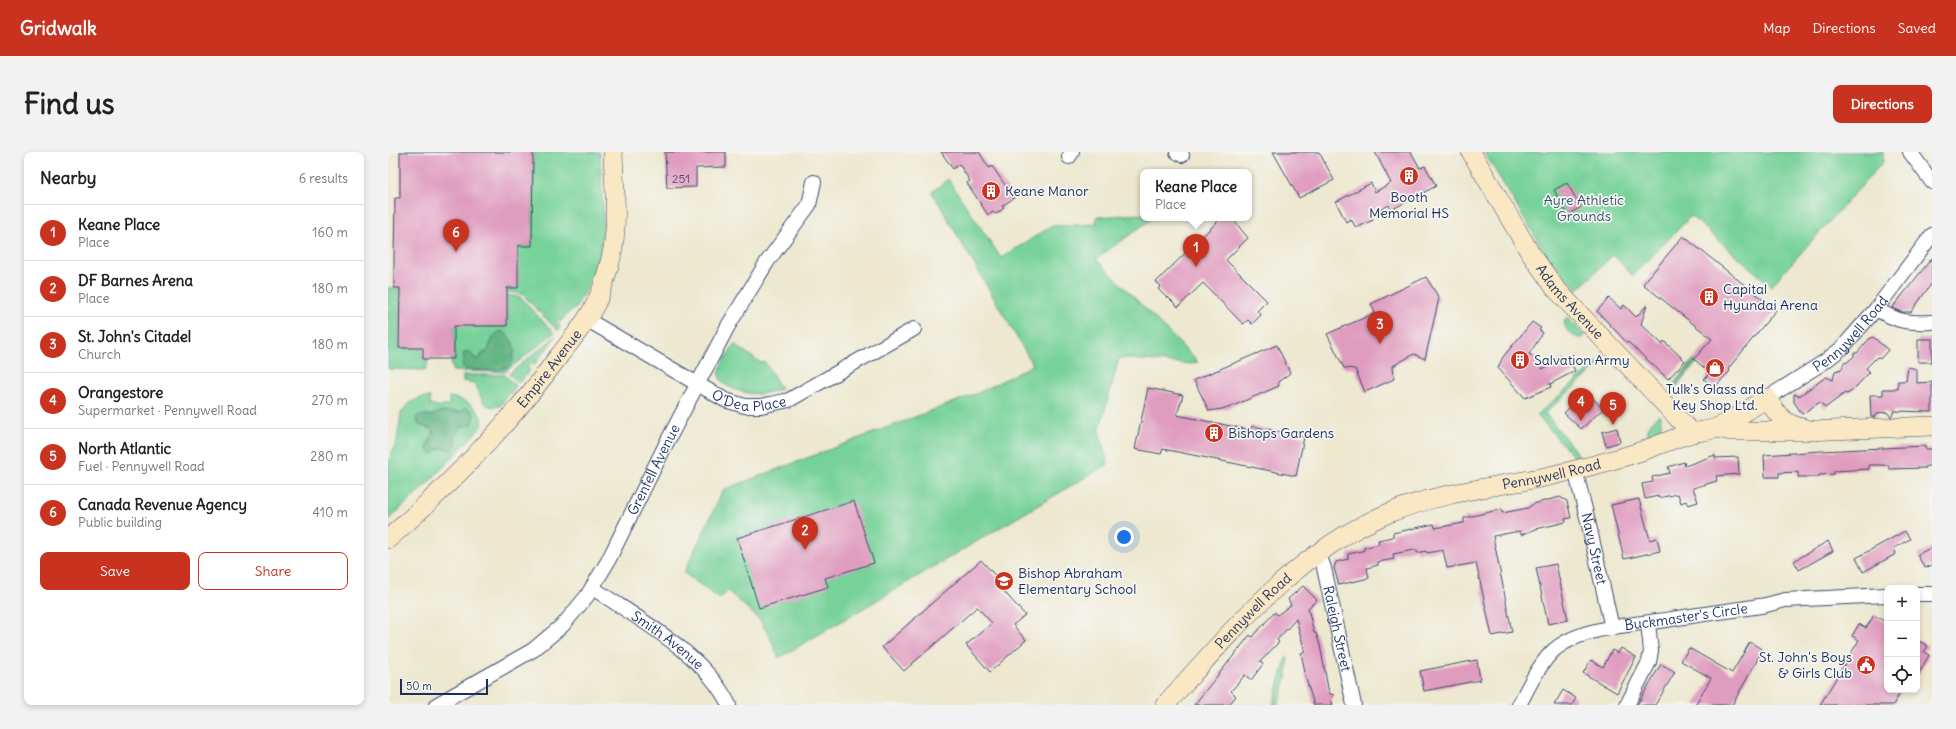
<!DOCTYPE html>
<meta charset="utf-8">
<style>
body{margin:0;font-family:Delius,sans-serif;background:#f2f2f2;color:#202124}
.controls{position:absolute;right:12px;bottom:12px;display:grid;overflow:hidden;border-radius:8px;box-shadow:0 2px 6px #0003}
.controls button{width:36px;height:36px;display:grid;place-items:center;padding:0;border:0;border-bottom:1px solid #e0e0e0;background:#fff;color:#202124;font:20px sans-serif}
.scale{position:absolute;left:12px;bottom:10px;width:88px;box-sizing:border-box;padding-left:4px;border:2px solid #1b2f5e;border-top:0;font-size:11px;line-height:14px;white-space:nowrap;color:#1b2f5e;-webkit-text-stroke:3px #f6f6f2;paint-order:stroke}
.you{position:absolute;left:736px;top:385px;width:14px;height:14px;margin:-10px;border:3px solid #fff;border-radius:50%;background:#1a73e8;box-shadow:0 0 0 6px #1a73e833}
.badge{display:grid;place-items:center;width:26px;height:26px;border-radius:50%;background:#c8321e;color:#fff;font-size:13px;font-weight:700}
.pin{position:absolute;translate:-50% -33px;filter:drop-shadow(0 1px 2px #0008)}
.pin::after{content:'';position:absolute;top:21px;width:14px;height:12px;background:inherit;clip-path:polygon(0 0,100% 0,50% 100%)}
.popup{position:absolute;left:752px;top:17px;width:112px;height:52px;box-sizing:border-box;display:grid;place-content:center;border-radius:8px;background:#fff;filter:drop-shadow(0 1px 3px #0005);font-size:13px;white-space:nowrap;color:#757577}
.popup b{font-size:15px;color:#202124}
.popup::after{content:'';position:absolute;left:50%;top:100%;margin-left:-8px;border:8px solid transparent;border-top-color:#fff}
.list{margin:0;padding:0;list-style:none}
h2{display:flex;justify-content:space-between;align-items:center;height:52px;margin:0;padding:0 16px;font-size:17px}
h2 small{font-size:13px;font-weight:400;color:#757577}
.list li{display:grid;grid-template-columns:26px 1fr auto;gap:12px;align-items:center;box-sizing:border-box;height:56px;padding:0 16px;border-top:1px solid #e0e0e0}
.list b{display:block;font-size:15px;white-space:nowrap}
.list p{margin:0;font-size:13px;white-space:nowrap;color:#757577}
.list em{font-size:13px;font-style:normal;color:#757577}
.actions{display:flex;gap:8px;padding:12px 16px}
.actions a{flex:1;padding:9px 0;border:1px solid #c8321e;border-radius:8px;text-align:center;font-size:14px;color:#c8321e}
.actions .main{background:#c8321e;color:#fff}
.icon{flex:none;width:22px;height:22px;fill:none;stroke:currentColor;stroke-width:2;stroke-linecap:round;stroke-linejoin:round}
.map{position:relative;flex:none;width:1544px;height:553px;overflow:hidden;border-radius:8px}
header{display:flex;align-items:center;gap:24px;box-sizing:border-box;height:56px;padding:0 20px;background:#c8321e;color:#fff}
header strong{font-size:19px}
nav{display:flex;gap:22px;margin-inline-start:auto;font-size:14px}
.intro{display:flex;align-items:center;justify-content:space-between;box-sizing:border-box;height:96px;padding:0 24px}
h1{margin:0;font-size:28px}
.button{padding:10px 18px;border-radius:8px;background:#c8321e;color:#fff;font-size:14px;font-weight:700}
main{display:flex;gap:24px;padding:0 24px}
aside{flex:1;background:#fff;border-radius:8px;box-shadow:0 2px 6px #0003}
.map>svg:first-child{display:block}
.green{fill:#77d299;stroke:#49807c;fill-rule:evenodd}
.forest{fill:#61b481;stroke:#3e7270}
.building{fill:#e09cbf}
.lines{fill:none;stroke-linecap:round;stroke-linejoin:round}
.street-casing{stroke:#3a4b6f;stroke-width:16}
.secondary-casing{stroke:#3a4b6f;stroke-width:20}
.street{stroke:#fff;stroke-width:14}
.secondary{stroke:#fae7c3;stroke-width:19}
.labels{text-anchor:middle;dominant-baseline:central;stroke-width:3.5;stroke-linejoin:round;paint-order:stroke}
.number-label{font-size:12px;fill:#4c4a76}
.poi-label{font-size:14px;fill:#1b2f5e;stroke:#f6f6f2;text-anchor:start}
.park-label{font-size:14px;fill:#32586d;stroke:#f6f6f2}
.street-label{font-size:14px;fill:#1b2f5e;stroke:#f6f6f2}
</style>
<header>
<strong>Gridwalk</strong>
<nav><a>Map</a><a>Directions</a><a>Saved</a></nav>
</header>
<div class="intro"><h1>Find us</h1><a class="button">Directions</a></div>
<main>
<aside>
<h2>Nearby<small>6 results</small></h2>
<ul class="list">
<li><span class="badge">1</span><div><b>Keane Place</b><p>Place</p></div><em>160 m</em></li>
<li><span class="badge">2</span><div><b>DF Barnes Arena</b><p>Place</p></div><em>180 m</em></li>
<li><span class="badge">3</span><div><b>St. John's Citadel</b><p>Church</p></div><em>180 m</em></li>
<li><span class="badge">4</span><div><b>Orangestore</b><p>Supermarket · Pennywell Road</p></div><em>270 m</em></li>
<li><span class="badge">5</span><div><b>North Atlantic</b><p>Fuel · Pennywell Road</p></div><em>280 m</em></li>
<li><span class="badge">6</span><div><b>Canada Revenue Agency</b><p>Public building</p></div><em>410 m</em></li>
</ul>
<div class="actions"><a class="main">Save</a><a>Share</a></div>
</aside>
<div class="map">
<svg width="1544" height="553" viewBox="0 0 1544 553">
<rect width="100%" height="100%" fill="#f6f6f2"/>
<filter id="ink" filterUnits="userSpaceOnUse"><feTurbulence type="fractalNoise" baseFrequency=".025" numOctaves="2"/><feDisplacementMap in="SourceGraphic" scale="8" xChannelSelector="R" yChannelSelector="G"/><feConvolveMatrix kernelMatrix="1 2 1 2 8 2 1 2 1" color-interpolation-filters="sRGB"/></filter>
<filter id="wash" filterUnits="userSpaceOnUse"><feTurbulence type="fractalNoise" baseFrequency=".012" numOctaves="4" result="noise"/><feDisplacementMap in="SourceGraphic" scale="16" xChannelSelector="R" yChannelSelector="G"/><feGaussianBlur stdDeviation="0.9" result="paint"/><feColorMatrix in="noise" values="0 0 0 0 0 0 0 0 0 0 0 0 0 0 0 0 0 1.4 0 .05"/><feComposite in="paint" operator="in"/></filter>
<g filter="url(#wash)">
<rect width="100%" height="100%" fill="#ede8cf"/>
<path class="green" d="M145 0H212C213 35 219 70 211 104 206 123 197 140 187 157L181 160 172 170 170 167 168 170 171 172 172 177 170 179 135 143 130 141 119 140V136H130V94H144Z
M1096 0H1495V10L1383 134 1303 64 1245 124 1225 103 1186 141V134L1159 104Z
M560 27 613 106 664 74 708 72V65L755 62V66H765L708 107 810 210 804 212 731 206 711 279 720 312 391 506 382 485 371 467 340 439 332 447 296 421 335 338 590 241 645 213 544 40Z
M0 136H12L11 196H35V207H40L38 218 0 217Z
M119 143 132 145 166 181 117 220 65 219 63 207H66V174H119ZM111 179 115 180 125 190V203L116 216 86 218 75 210 76 207H91L94 202 100 199 103 188Z
M1179 165 1197 184 1192 186C1183 185 1176 177 1176 168Z
M168 184 146 213 143 212 139 216 142 218 131 231 121 222Z
M346 192 373 211 377 210 393 237C386 239 379 241 372 242 360 242 333 237 331 223 331 214 342 200 346 192Z
M1211 209V213L1157 261 1192 305 1187 306 1149 263Z
M75 223H117L128 234 112 254C90 257 96 244 86 231L75 229Z
M42 245V254H61V245C75 246 96 257 94 274L37 334 0 368V310L9 289 13 261 21 251 32 246ZM75 257 77 273 73 275 66 285 68 293 59 298 55 295 51 296 48 300 40 291C44 286 46 283 44 277L38 276V262C49 266 61 259 72 260Z
M1271 263C1276 274 1271 282 1260 285 1258 275 1264 269 1271 263Z
M899 504C904 513 893 542 890 553H885Z"/>
<path class="forest" d="M111 179C121 181 125 190 127 199L125 203C130 223 89 218 77 217L74 214 76 207 75 203 77 199 83 201 86 206 91 207 94 202 100 199 103 188Z
M1306 207 1309 210 1285 239 1282 236Z
M78 256C86 258 88 264 84 272L73 275 66 285 68 293 64 298 51 296 48 300 43 302 39 297 45 281 44 277 31 273 28 267 30 263 44 264 51 260H72Z"/>
<g id="blocks">
<path class="building" d="M12 0H145L144 94H130V136H119V174H66V207H35V196H11L12 136H6V106L7 46H12Z
M277 0H338V15L308 16V35L279 36Z
M553 0H591L601 16 604 14 626 46 614 54 616 56 608 62 605 60 600 63 579 31 582 29 571 12 565 17Z
M885 0H931L946 28 911 46Z
M987 0H1023L1032 16 1037 14 1048 34 1003 58 1001 53 982 63 985 68 968 76 963 67 958 70 948 50 983 31 987 40 1003 31Z
M1179 31 1193 55 1180 63 1166 38Z
M833 66H844L860 86 838 108 879 149 869 159 873 163 864 172 860 168 855 172 815 131 790 155 780 145 779 146 770 137 773 134 768 130Z
M1295 84 1388 158 1340 217 1342 219 1326 236 1316 227 1322 221 1306 207 1324 187 1255 132Z
M1544 106V131L1523 160H1514L1504 156Z
M1038 125 1051 146 1037 207 1026 202 1005 214 1006 227 977 240 967 217 956 216 939 182 987 161 983 152Z
M1221 146 1233 157 1236 153 1248 165 1259 153 1253 172 1274 192 1276 189 1297 209 1280 227 1240 190 1239 191 1209 159Z
M1144 170 1153 176 1151 178 1155 181 1141 202 1150 207 1154 217 1176 207 1178 211 1182 209 1187 219 1162 232 1163 235 1137 246 1110 216 1115 205Z
M1485 185 1500 198 1492 207 1489 205 1478 216 1482 220 1479 223 1464 239 1459 242 1457 241 1437 256 1432 250 1414 262 1406 250V242L1411 244 1438 225 1445 228 1447 219 1454 217 1456 210 1458 211 1463 207 1466 204V201H1469L1482 186Z
M1530 187H1544V210H1530Z
M889 193 902 221 890 230 891 234 840 256 821 259 806 228Z
M1520 215 1529 217V231L1544 230V260L1506 259 1503 265 1499 260 1490 261 1487 265H1483L1482 243H1495V237H1510V229H1518Z
M760 236 795 243 789 263 862 278 864 274 916 285 908 324 775 297 773 302 747 297Z
M1192 245 1198 251 1204 245 1215 257 1193 277 1176 261Z
M1229 276 1232 290 1218 294 1214 280Z
M1537 294V297H1544V314H1538V316L1501 317V313H1481V317L1446 319V322L1431 323V325H1410V320L1391 321V325H1377L1376 303 1433 299Z
M1327 303V306L1350 305 1351 322 1328 324 1329 329 1305 336 1310 350 1300 353 1298 349 1293 351 1290 342 1270 346V344L1257 347 1254 332 1265 330 1264 325 1282 321 1280 315 1296 310 1297 314Z
M1172 345 1179 349 1183 366 1177 367 1178 370 1148 377 1133 383 1132 379 1105 384 1124 480 1104 484 1088 411 1059 416 1055 398 1039 401 1038 399 1029 401V398H1026L1005 402 1006 407 990 410V413L979 416 981 426 951 433 946 416 948 410 960 407V402L974 399 976 398V396L991 392 990 388 1005 385V381L1046 372 1047 376 1076 371V366L1114 357V361L1140 356 1145 352Z
M1251 347 1262 388 1269 386 1272 399 1236 407 1223 353Z
M466 349 486 411 437 426 440 435 371 456 349 386Z
M1517 379 1522 387 1506 396 1508 402 1475 420 1468 406Z
M1440 389 1445 399 1411 418 1406 409Z
M1544 395V413L1537 416 1529 403Z
M593 408 614 431 611 434 637 463 625 473 638 488 602 520 578 493 604 471 589 455 516 519 494 495Z
M1168 412 1180 468 1160 472 1148 416Z
M915 434 929 448 920 456 926 481H928L932 493 940 536 942 542 946 543 943 547 945 553H926L916 520H917L913 501 917 500 908 467 889 488 891 490 872 510 875 512 863 528 857 523 843 539 848 544 841 553H806L862 483 864 485 887 460 889 463 903 453 900 447Z
M1486 463 1499 471V538H1514L1505 553H1432L1471 488 1464 484 1471 472 1478 476Z
M1529 488 1540 494 1536 500 1541 503 1529 525Z
M1362 490 1375 498 1344 553H1307L1323 526 1293 509 1301 496 1344 521Z
M1233 496 1248 505 1229 541 1195 521 1203 508 1215 515 1224 498 1230 501Z
M1089 508 1092 528 1036 539 1032 519Z
M1273 512 1287 520 1267 553H1249Z
M1175 538 1188 546 1184 553H1166Z"/>
</g>
</g>
<g filter="url(#ink)">
<use href="#blocks" fill-opacity="0" stroke="#3a4b6f" stroke-width="1"/>
<g class="lines">
<defs>
<g id="street">
<path d="M789 0 794 3"/>
<path d="M1522 0 1544 30"/>
<path d="M681 5 684 0"/>
<path d="M1488 157C1511 170 1518 171 1544 170"/>
<path id="s1" d="M198 167 337 248 357 254H373L401 248 526 177"/>
<path id="s2" d="M1379 246 1436 210 1454 196 1488 157 1544 83"/>
<path id="s3" d="M1187 318 1200 369 1224 476"/>
<path id="s4" d="M931 402 936 416 966 553"/>
<path id="s5" d="M205 436C251 468 316 501 341 553"/>
<path d="M1529 442H1544"/>
<path id="s6" d="M48 553 145 498 175 473 199 444 219 411 279 290 340 174 379 110 421 53 426 30"/>
<path id="s7" d="M1131 553C1140 536 1149 516 1163 501 1189 474 1249 473 1284 467 1315 462 1347 458 1378 453L1397 448 1499 443"/>
<path d="M1239 553 1261 510 1263 499 1260 471"/>
</g>
<g id="secondary">
<path id="s8" d="M1083 0 1141 99 1167 136 1304 281"/>
<path d="M1328 276 1343 279H1418L1544 274"/>
<path id="s9" d="M0 387C63 332 122 271 171 204 184 187 199 170 208 151 215 137 219 121 223 106 231 74 226 33 225 0"/>
<path id="s10" d="M777 553C843 480 907 400 1001 361 1050 341 1105 335 1157 325 1188 318 1220 310 1251 300 1269 294 1286 286 1304 281 1312 279 1320 279 1328 276 1346 269 1362 256 1379 246 1393 270 1400 274 1427 279"/>
</g>
</defs>
<use href="#street" class="street-casing"/>
<use href="#secondary" class="secondary-casing"/>
<use href="#street" class="street"/>
<use href="#secondary" class="secondary"/>
</g>
</g>
<defs>
<symbol id="building-disc" viewBox="-11 -11 22 22"><circle r="9.5" fill="#c8321e" stroke="#f6f6f2"/><path d="M-4-6H4V6H1V3H-1V6H-4ZM-2.5-4.3h1.7v1.8h-1.7ZM.8-4.3h1.7v1.8H.8ZM-2.5-1h1.7V.8h-1.7ZM.8-1h1.7V.8H.8Z" fill="#fff"/></symbol>
<symbol id="shop-disc" viewBox="-11 -11 22 22"><circle r="9.5" fill="#c8321e" stroke="#f6f6f2"/><path d="M-5-2.5h2.3a2.7 3.5 0 0 1 5.4 0H5L5.5 6h-11ZM-1.5-2.5h3a1.5 2.3 0 0 0-3 0Z" fill="#fff"/></symbol>
<symbol id="school-disc" viewBox="-11 -11 22 22"><circle r="9.5" fill="#c8321e" stroke="#f6f6f2"/><path d="M0-5L7-2L0 1L-7-2ZM-4 1L0 2.5L4 1V4Q0 6-4 4Z" fill="#fff"/></symbol>
<symbol id="civic-disc" viewBox="-11 -11 22 22"><circle r="9.5" fill="#c8321e" stroke="#f6f6f2"/><path d="M-.6-6.5H3V-4.5H.6V-3L4-1V1h2V6H-6V1h2V-1L-.6-3ZM-1.2 2.5V6h2.4V2.5Z" fill="#fff"/></symbol>
</defs>
<g fill-rule="evenodd">
<use href="#building-disc" x="1010" y="13" width="22" height="22"/>
<use href="#building-disc" x="592" y="28" width="22" height="22"/>
<use href="#building-disc" x="1310" y="134" width="22" height="22"/>
<use href="#building-disc" x="1121" y="197" width="22" height="22"/>
<use href="#shop-disc" x="1316" y="205" width="22" height="22"/>
<use href="#building-disc" x="815" y="270" width="22" height="22"/>
<use href="#school-disc" x="605" y="418" width="22" height="22"/>
<use href="#civic-disc" x="1467" y="502" width="22" height="22"/>
</g>
<g class="labels">
<g class="number-label">
<text x="293" y="26">251</text>
</g>
<g class="poi-label">
<text x="617" y="39">Keane Manor</text>
<text x="1021" y="45" text-anchor="middle">Booth<tspan x="1021" dy="16">Memorial HS</tspan></text>
<text x="1335" y="137">Capital<tspan x="1335" dy="16">Hyundai Arena</tspan></text>
<text x="1146" y="208">Salvation Army</text>
<text x="1327" y="237" text-anchor="middle">Tulk's Glass and<tspan x="1327" dy="16">Key Shop Ltd.</tspan></text>
<text x="840" y="281">Bishops Gardens</text>
<text x="630" y="421">Bishop Abraham<tspan x="630" dy="16">Elementary School</tspan></text>
<text x="1464" y="505" text-anchor="end">St. John's Boys<tspan x="1464" dy="16">&amp; Girls Club</tspan></text>
</g>
<g class="park-label">
<text x="1196" y="48">Ayre Athletic<tspan x="1196" dy="16">Grounds</tspan></text>
</g>
<g class="street-label">
<text stroke="none"><textPath href="#s8" startOffset="180">Adams Avenue</textPath></text>
<text stroke="none"><textPath href="#s2" startOffset="106">Pennywell Road</textPath></text>
<text stroke="none"><textPath href="#s9" startOffset="235">Empire Avenue</textPath></text>
<text stroke="none"><textPath href="#s1" startOffset="185">O'Dea Place</textPath></text>
<text stroke="none"><textPath href="#s6" startOffset="331">Grenfell Avenue</textPath></text>
<text stroke="none"><textPath href="#s10" startOffset="465">Pennywell Road</textPath></text>
<text stroke="none"><textPath href="#s3" startOffset="81">Navy Street</textPath></text>
<text stroke="none"><textPath href="#s10" startOffset="129">Pennywell Road</textPath></text>
<text stroke="none"><textPath href="#s7" startOffset="203">Buckmaster's Circle</textPath></text>
<text stroke="none"><textPath href="#s4" startOffset="77">Raleigh Street</textPath></text>
<text stroke="none"><textPath href="#s5" startOffset="91">Smith Avenue</textPath></text>
</g>
</g>
</svg>
<div class="controls">
<button>+</button>
<button>−</button>
<button><svg class="icon" aria-label="locate" viewBox="0 0 24 24"><circle cx="12" cy="12" r="6"/><path d="M12 2v4M12 18v4M2 12h4M18 12h4"/></svg></button>
</div>
<div class="scale">50 m</div>
<div class="you"></div>
<div class="pin badge" style="left:808px;top:115px">1</div>
<div class="popup"><b>Keane Place</b>Place</div>
<div class="pin badge" style="left:417px;top:398px">2</div>
<div class="pin badge" style="left:992px;top:192px">3</div>
<div class="pin badge" style="left:1193px;top:269px">4</div>
<div class="pin badge" style="left:1225px;top:273px">5</div>
<div class="pin badge" style="left:68px;top:100px">6</div>
</div>
</main>
